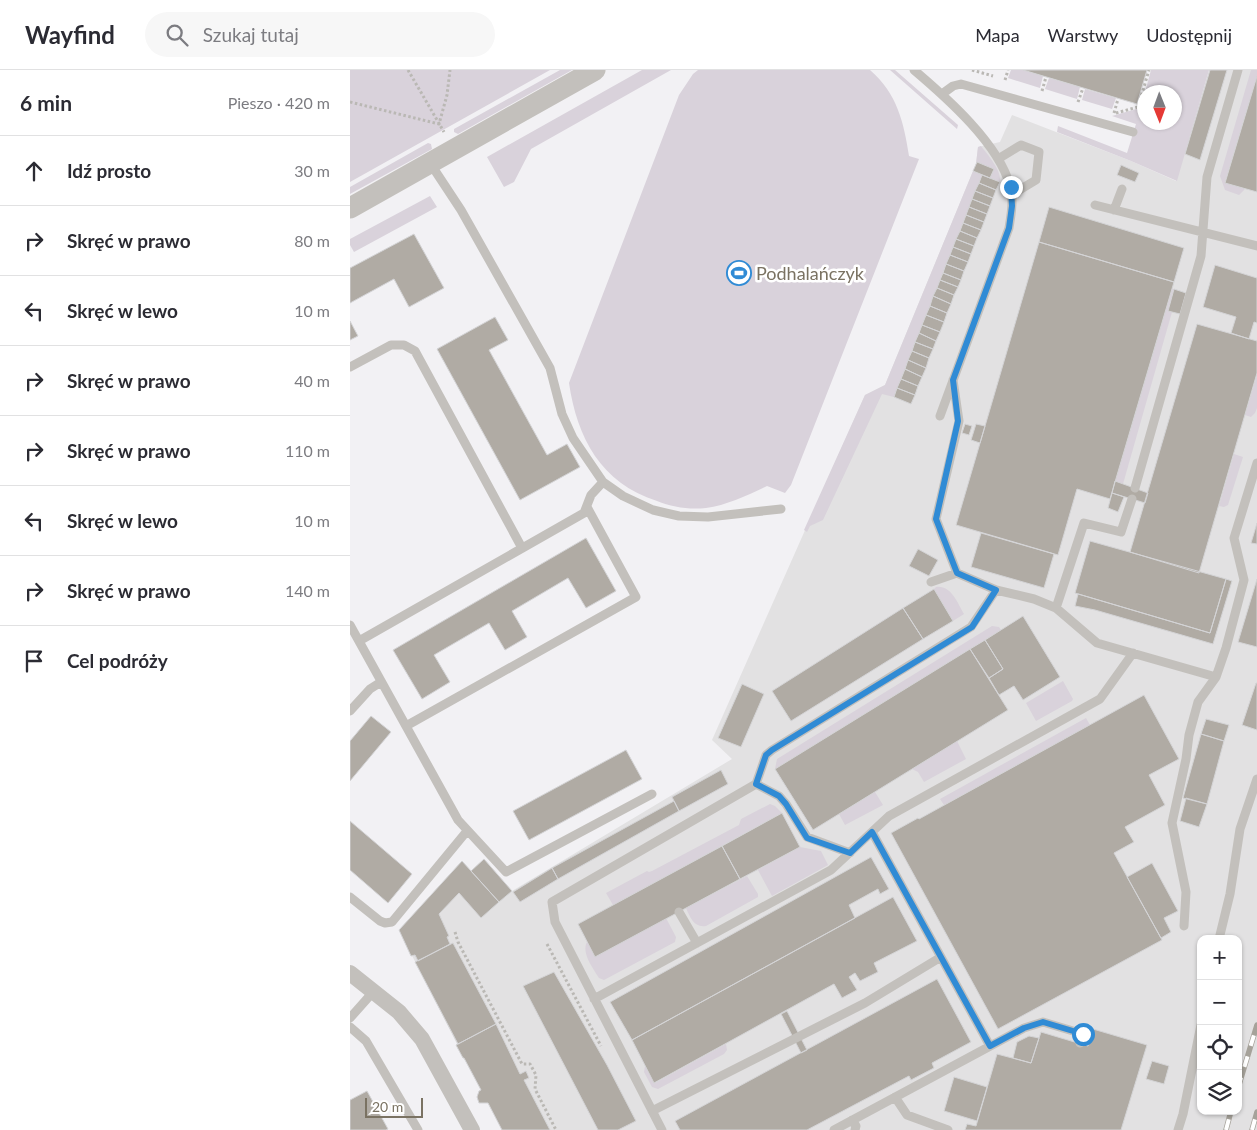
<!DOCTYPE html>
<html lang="pl">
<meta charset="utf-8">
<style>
body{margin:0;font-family:Lato,sans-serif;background:#f7f7f7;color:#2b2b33}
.controls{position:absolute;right:15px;bottom:15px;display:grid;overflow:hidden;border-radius:10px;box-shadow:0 1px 4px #0004}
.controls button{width:45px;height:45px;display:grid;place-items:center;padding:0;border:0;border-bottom:1px solid #e1e1e2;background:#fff;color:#2b2b33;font:25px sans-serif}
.compass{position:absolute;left:787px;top:15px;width:45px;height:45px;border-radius:50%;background:#fff;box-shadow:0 1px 4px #0004;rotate:179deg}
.scale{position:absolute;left:15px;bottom:12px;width:58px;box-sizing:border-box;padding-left:5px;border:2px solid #7a7262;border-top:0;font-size:14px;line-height:18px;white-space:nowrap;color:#7a7262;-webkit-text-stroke:4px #fff;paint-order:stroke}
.stop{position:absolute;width:15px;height:15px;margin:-11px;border:4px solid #308bd5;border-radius:50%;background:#fff}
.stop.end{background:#308bd5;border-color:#fff;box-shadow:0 1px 5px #0008}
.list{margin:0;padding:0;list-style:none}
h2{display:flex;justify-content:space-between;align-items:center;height:65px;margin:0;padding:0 20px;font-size:21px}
h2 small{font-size:16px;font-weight:400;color:#7c7c81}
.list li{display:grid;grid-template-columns:32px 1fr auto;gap:15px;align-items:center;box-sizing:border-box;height:70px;padding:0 20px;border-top:1px solid #e1e1e2}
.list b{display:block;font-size:19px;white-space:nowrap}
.list em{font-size:16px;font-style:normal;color:#7c7c81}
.icon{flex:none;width:28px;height:28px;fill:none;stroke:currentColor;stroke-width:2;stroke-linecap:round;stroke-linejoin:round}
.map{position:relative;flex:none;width:907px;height:1060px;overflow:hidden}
header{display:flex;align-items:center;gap:30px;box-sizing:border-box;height:70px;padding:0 25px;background:#fff;border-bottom:1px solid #e1e1e2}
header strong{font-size:24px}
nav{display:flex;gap:28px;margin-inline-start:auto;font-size:18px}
.search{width:350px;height:45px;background:#f7f7f7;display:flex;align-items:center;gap:12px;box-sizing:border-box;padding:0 18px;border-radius:28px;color:#7c7c81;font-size:19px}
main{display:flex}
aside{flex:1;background:#fff}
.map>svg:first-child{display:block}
.built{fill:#e2e1e2;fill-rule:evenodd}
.green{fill:#d9d2db}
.building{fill:#b0aba4;stroke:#d4d4d6}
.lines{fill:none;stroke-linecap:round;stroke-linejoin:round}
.path{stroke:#bab8b4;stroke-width:3;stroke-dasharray:2.5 2.5;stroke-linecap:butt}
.service{stroke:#c3c0bc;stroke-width:9}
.minor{stroke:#c3c0bc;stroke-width:16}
.tertiary{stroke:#c3c0bc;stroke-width:21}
.rail-casing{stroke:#a6a29a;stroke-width:5.5}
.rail{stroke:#fff;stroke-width:4;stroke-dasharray:11;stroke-linecap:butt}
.route{stroke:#308bd5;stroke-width:6}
.labels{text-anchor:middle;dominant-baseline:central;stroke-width:5;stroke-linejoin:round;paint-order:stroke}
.poi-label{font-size:18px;fill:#7a7262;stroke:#fff;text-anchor:start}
</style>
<header>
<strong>Wayfind</strong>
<div class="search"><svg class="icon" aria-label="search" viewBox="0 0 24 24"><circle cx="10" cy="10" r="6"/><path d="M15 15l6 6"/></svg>Szukaj tutaj</div>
<nav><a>Mapa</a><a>Warstwy</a><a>Udostępnij</a></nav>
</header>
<main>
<aside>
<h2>6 min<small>Pieszo · 420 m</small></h2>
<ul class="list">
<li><svg class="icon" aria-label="ahead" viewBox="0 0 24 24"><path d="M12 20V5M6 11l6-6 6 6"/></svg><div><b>Idź prosto</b></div><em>30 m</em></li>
<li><svg class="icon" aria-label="right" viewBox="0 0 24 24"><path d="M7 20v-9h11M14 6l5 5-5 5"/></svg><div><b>Skręć w prawo</b></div><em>80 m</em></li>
<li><svg class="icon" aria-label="left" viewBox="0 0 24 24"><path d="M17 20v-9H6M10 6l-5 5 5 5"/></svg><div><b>Skręć w lewo</b></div><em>10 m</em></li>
<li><svg class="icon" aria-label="right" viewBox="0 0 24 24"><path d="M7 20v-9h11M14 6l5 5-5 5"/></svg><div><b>Skręć w prawo</b></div><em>40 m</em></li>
<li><svg class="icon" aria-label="right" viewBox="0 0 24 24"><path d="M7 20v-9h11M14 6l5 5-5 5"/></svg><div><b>Skręć w prawo</b></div><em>110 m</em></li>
<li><svg class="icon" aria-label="left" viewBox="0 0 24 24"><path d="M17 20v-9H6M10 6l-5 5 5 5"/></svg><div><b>Skręć w lewo</b></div><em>10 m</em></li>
<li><svg class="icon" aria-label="right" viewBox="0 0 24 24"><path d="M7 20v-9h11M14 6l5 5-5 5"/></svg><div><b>Skręć w prawo</b></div><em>140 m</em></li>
<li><svg class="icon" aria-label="arrive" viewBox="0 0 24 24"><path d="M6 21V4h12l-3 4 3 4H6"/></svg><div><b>Cel podróży</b></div></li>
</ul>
</aside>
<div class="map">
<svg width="907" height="1060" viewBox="0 0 907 1060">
<rect width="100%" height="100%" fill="#f2f1f4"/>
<path class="built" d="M859 0H907V1060H152L139 1033H129L127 1027 131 1019 115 988H113L106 975 107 974 49 860 112 791 121 801 134 789 162 821 382 689 362 670 515 325 535 315 626 94 628 77 650 72 662 45 781 91 826 111ZM851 869H888V1041H851Z"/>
<path class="green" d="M0 0H200L0 112Z
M210 0H222L108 64 104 62V59Z
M292 0H321L181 79 164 112 154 117 137 87Z
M348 0H520C547 23 554 53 559 86L569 89 441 415 435 423 417 416C398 425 377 435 356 438 339 440 322 437 307 431 251 413 227 368 219 313L329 25 343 4Z
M540 0H545L608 55 607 59Z
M661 0H673L693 6 690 18 658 8Z
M801 0H859L827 111 781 91 707 62 708 56 777 83 786 54 762 46 790 38 794 24V52H824V22H795Z
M901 0H907V6L875 112 895 119 889 125 875 120 870 106Z
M699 8 730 17 727 29 695 19Z
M735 19 766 28 762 39 732 30Z
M78 73 81 74 82 79 0 124V117Z
M631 76C638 85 652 101 650 112L640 108 643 99 627 92 626 94 628 77Z
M623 101 632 105 544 327 532 324 473 450 460 456 457 462 454 460 515 325 535 315Z
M80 126 87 137 4 182 0 175V169Z
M822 219H824L818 241 822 242 773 414 765 411Z
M907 305V338L905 343 901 347 895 345Z
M884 384 893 387 878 435 874 437 869 436Z
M586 517C601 515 607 532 614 544L603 551 584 519Z
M642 556 649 557 651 560 425 699 427 689Z
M713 611 723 629 722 631 686 651 676 633Z
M736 648 740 655 594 735 590 729Z
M607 671 616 689 574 712 568 702 562 699Z
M525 722 533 735 495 755 489 744Z
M420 734 425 736 432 743 263 835 256 823 297 801 299 802 302 801 389 755 391 749Z
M450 777 471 781 478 795 422 826 408 800Z
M397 806 408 824V827L356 856C344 858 340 847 336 838Z
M316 848 326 867 325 872 254 910 249 908C243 898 231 883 237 872Z
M376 974 377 980 374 984 308 1019 302 1017 294 1002 295 996 305 1013Z"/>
<path class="building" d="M673 0H797L787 34Z
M860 0H877L850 90 835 84Z
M907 6V122L875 113Z
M627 92 644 99 640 108 623 101Z
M771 95 789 103 785 112 767 105Z
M632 105 650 112 646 120 629 113Z
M629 113 646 120 643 128 625 121Z
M625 121 643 128 640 136 622 129Z
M622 129 640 136 637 144 619 137Z
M619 137 637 144 634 152 616 145Z
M699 137 834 178 824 212 689 172Z
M616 145 634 152 631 160 613 153Z
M613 153 631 160 627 168 610 161Z
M610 161 627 168 624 176 606 169Z
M64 164 94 218 59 237 44 209 0 233V198Z
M606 169 624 176 621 184 603 177Z
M689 172 824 212 760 429 727 419 708 485 606 455Z
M603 177 621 184 618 192 600 185Z
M600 185 618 192 614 201 596 194Z
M596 194 614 201 611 210 593 203Z
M865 195 907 208V253L904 252 899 269 881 263 886 247 853 237Z
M593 203 611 210 608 217 590 210Z
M590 210 608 217 604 225 587 218Z
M587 218 604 225 601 234 583 226Z
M824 219 836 223 830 244 818 241Z
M583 226 601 234 597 243 580 236Z
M580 236 597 243 594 252 576 245Z
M576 245 594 252 590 262 572 255Z
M145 247 158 270 139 280 197 385 217 374 230 397 170 430 87 279Z
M0 251 8 266 0 270Z
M847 254 907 271V303L849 503 780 482Z
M572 255 590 262 586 271 569 263Z
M569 263 586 271 583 279 565 272Z
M565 272 583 279 579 288 562 281Z
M562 281 579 288 576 298 558 290Z
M558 290 576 298 572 307 555 299Z
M555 299 572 307 568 316 551 309Z
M551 309 568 316 565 325 547 318Z
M547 318 565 325 561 334 544 327Z
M615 354 622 356 619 365 612 363Z
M626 354 635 356 630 373 621 370Z
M765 411 798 423 795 433 762 423Z
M762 423 774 427 768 442 758 438Z
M907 453V474L901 473Z
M631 463 704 484 694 518 621 497Z
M236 468 266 521 236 538 218 508 162 541 177 567 155 580 139 553 84 585 100 612 72 629 43 580Z
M740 471 876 509 860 563 725 523Z
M568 479 588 490 579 506 559 496Z
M876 509 882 511 863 574 745 540 725 536 728 524 860 563Z
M907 509V577L888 572Z
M584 519 603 551 573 569 553 538Z
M553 538 573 569 441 651 422 621Z
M673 546 710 607 673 630 664 616 649 625 639 608 653 599 635 570Z
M635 570 653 599 639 608 620 579Z
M620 579 658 640 463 760 425 699Z
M906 613H907V660L892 655Z
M392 614 414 624 391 677 368 668Z
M794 625 829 689 799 705 815 735 775 757 784 772 764 783 812 870 648 959 541 763 568 748 569 749Z
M21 646 41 662 0 711V671Z
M856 649 879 655 874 671 851 664Z
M851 664 874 671 857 734 833 728Z
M276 680 292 709 179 770 163 741Z
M371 700 378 714 329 741 322 727Z
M836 728 857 734 849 757 830 751Z
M324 731 329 741 208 809 202 798Z
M432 743 450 777 390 809 372 776Z
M0 751 62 804 38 833 0 800Z
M372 776 390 809 245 887 228 854Z
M521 787 539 819 530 824 528 819 499 835 505 848 282 970 260 932Z
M134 789 162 821 149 832 121 801Z
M112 791 149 832 131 848 109 823 89 844 99 866 97 867 100 874 68 891 65 885 61 886 49 860Z
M802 793 828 841 814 848 821 862 811 868 777 807Z
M202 798 208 809 170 832 163 822Z
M543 827 567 871 524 893 528 902 510 911 505 903 499 907 507 920 492 928 484 914 304 1013 282 970Z
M103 873 146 954 108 974 65 892Z
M204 902 257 995 286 1051 268 1060H248L173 916Z
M587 909 621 972 582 993 584 998 561 1010 559 1006 457 1060H330L325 1051Z
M437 941 457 980 451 983 431 944Z
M146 954 170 1004 176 1001 179 1008 174 1010 200 1060H152L138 1033H129L127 1027 129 1021 131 1020 114 988H113L106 975Z
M743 959 797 975 771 1060H615L617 1054 626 1056 647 984 681 993 691 962 738 976Z
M679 966 689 968 681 993 663 988 667 972Z
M802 991 819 996 814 1014 796 1009Z
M604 1007 637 1017 627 1051 594 1041Z
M17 1021 38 1059 36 1060H0V1030Z"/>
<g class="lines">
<path class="path" d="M58 0 94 62
M622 0 643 6
M655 10 658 0
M692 21 696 7
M0 32 89 54 97 25 100 0
M728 32 733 18
M764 43 768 29
M766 43 788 37 799 0
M105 862 108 872 172 994H180L186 1005 185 1019 206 1060
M197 874 251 976"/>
<path class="service" d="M564 0C597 28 649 74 660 116 664 130 661 145 659 158L590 346
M592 24 603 16 611 14 783 62
M648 89 671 75 689 82 686 110 661 125
M80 93 111 140 200 298 212 344 223 368 253 412 273 426 303 440 329 446 358 447 431 439
M745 135 907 176
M764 140 772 119
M0 297 41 275H54L65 281 172 478
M603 310 609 351 586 449 607 503 646 520 684 529 706 538 747 573 866 607
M785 418 851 186 857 107 888 0
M581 512 607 503
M706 538 734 453 771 462 782 429
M0 555 108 750 156 802 302 724
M9 571 234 443 241 425 253 412
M0 641 20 619 31 612
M56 656 286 527 237 437
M406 714 429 726 436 734 457 767 500 783
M522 762 640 976
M0 827 30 851 35 853 42 852 117 761
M329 842 347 873
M834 856 836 822 822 753 836 689 839 665 848 632 866 607 876 578 894 510 884 468 907 393
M869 869 880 824 890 759 907 709
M244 929 481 800 539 746 750 629 783 583
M0 948 24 921
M0 957 16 971 68 1060
M545 1027 557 1045 598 1060
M302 1041 515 933 591 887
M502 1050 506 1056 505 1060
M312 1060 205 852 202 832 406 714 416 685 422 680 621 557 646 520
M484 1060 674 958 693 952 733 964 730 973
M828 1060 833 1044 851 955"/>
<path class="minor" d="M0 903 49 942 72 969 122 1060"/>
<path class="tertiary" d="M0 138 245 0"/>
<defs>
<path id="rail" d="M888 1018 907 955
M876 1060 881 1041
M902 1060 907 1042"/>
</defs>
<use href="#rail" class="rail-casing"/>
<use href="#rail" class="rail"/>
</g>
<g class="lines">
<path class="route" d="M661 117 662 136 659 158 603 310 608 351 586 449 607 503 646 520 622 557 422 680 416 685 406 714 429 726 436 734 457 768 500 783 522 762 640 976 674 958 693 952 733 964"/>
</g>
<defs>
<symbol id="stadium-ring" viewBox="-11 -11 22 22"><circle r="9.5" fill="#fff" stroke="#308bd5" stroke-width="1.5"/><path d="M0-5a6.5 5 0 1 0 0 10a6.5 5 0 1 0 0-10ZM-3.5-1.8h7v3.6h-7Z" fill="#308bd5"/></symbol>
</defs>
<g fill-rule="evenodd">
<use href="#stadium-ring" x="375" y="189" width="28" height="28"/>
</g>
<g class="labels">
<g class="poi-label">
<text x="406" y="203">Podhalańczyk</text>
</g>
</g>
</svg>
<div class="controls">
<button>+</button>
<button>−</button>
<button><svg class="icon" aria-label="locate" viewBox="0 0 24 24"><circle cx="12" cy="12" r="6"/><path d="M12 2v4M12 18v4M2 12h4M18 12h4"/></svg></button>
<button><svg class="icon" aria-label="layers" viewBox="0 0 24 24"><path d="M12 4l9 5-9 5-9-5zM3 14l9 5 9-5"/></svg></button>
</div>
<svg class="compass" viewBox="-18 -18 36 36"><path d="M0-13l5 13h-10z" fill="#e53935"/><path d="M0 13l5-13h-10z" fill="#7c7c81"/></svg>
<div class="scale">20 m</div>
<div class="stop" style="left:733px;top:964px"></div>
<div class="stop end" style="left:661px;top:117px"></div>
</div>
</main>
